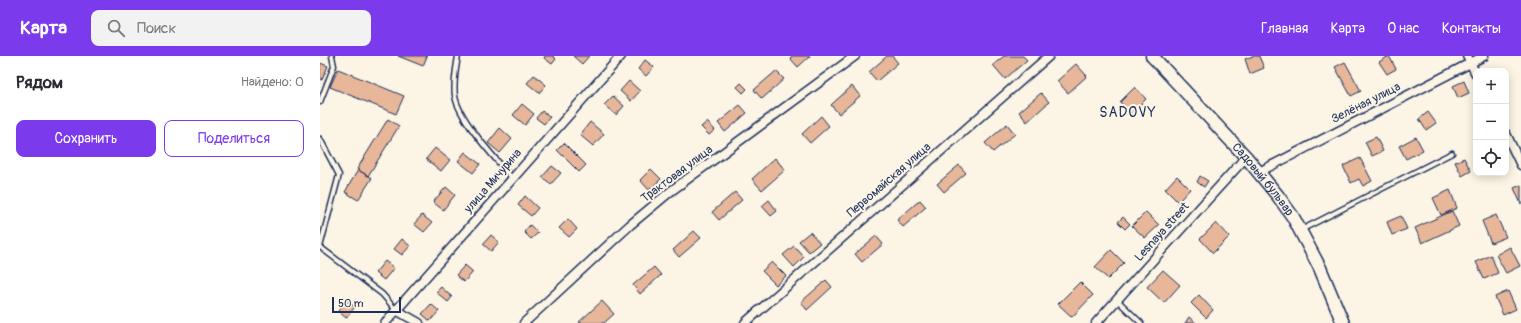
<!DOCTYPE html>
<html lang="ru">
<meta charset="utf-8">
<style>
body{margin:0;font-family:Pangolin,sans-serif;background:#f2f2f3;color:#2b2b33}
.controls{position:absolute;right:12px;top:12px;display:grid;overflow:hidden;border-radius:8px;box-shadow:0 2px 10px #0003}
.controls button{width:36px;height:36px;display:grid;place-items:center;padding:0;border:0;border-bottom:1px solid #e1e1e2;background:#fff;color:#2b2b33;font:20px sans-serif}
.scale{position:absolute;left:12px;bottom:10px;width:69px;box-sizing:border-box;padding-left:4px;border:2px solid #1b2f5e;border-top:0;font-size:11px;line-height:14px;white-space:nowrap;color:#1b2f5e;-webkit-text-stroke:3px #fcf5e5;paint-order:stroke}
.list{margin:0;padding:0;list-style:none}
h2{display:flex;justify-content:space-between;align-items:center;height:52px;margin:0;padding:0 16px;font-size:17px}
h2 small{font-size:13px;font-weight:400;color:#7c7c81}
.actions{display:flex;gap:8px;padding:12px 16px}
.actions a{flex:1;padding:9px 0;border:1px solid #7c3aed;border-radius:8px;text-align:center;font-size:14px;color:#7c3aed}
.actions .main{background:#7c3aed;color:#fff}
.icon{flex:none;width:22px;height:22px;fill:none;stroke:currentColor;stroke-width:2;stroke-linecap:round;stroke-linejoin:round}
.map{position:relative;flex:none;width:1201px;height:267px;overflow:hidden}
header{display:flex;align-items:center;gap:24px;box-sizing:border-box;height:56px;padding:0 20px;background:#7c3aed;color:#fff}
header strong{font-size:19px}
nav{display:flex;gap:22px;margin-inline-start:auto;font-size:14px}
.search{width:280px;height:36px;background:#f2f2f3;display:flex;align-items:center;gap:10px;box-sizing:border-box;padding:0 14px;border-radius:8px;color:#7c7c81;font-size:15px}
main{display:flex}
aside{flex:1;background:#fff}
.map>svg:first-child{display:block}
.building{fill:#e8b799;stroke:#1b2f5e}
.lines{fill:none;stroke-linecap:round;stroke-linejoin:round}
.lane-casing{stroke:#1b2f5e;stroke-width:7}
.street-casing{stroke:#1b2f5e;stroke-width:11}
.secondary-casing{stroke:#1b2f5e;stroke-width:15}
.lane{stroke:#fcf5e5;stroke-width:4}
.street{stroke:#fcf5e5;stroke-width:8}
.secondary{stroke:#fcf5e5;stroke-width:12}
.labels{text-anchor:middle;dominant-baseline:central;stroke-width:4;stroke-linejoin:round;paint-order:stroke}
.street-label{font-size:12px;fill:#1b2f5e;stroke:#fcf5e5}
.quarter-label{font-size:14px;letter-spacing:1px;fill:#1b2f5e;stroke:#fcf5e5}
</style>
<header>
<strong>Карта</strong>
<div class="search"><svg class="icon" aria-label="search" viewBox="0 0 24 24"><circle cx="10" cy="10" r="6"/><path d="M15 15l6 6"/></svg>Поиск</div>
<nav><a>Главная</a><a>Карта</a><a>О нас</a><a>Контакты</a></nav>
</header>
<main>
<aside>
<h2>Рядом<small>Найдено: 0</small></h2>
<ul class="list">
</ul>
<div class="actions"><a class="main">Сохранить</a><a>Поделиться</a></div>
</aside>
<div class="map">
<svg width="1201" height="267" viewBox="0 0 1201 267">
<rect width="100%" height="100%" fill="#fcf5e5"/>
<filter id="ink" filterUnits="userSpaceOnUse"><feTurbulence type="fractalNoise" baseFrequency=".025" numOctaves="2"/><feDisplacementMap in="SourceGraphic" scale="8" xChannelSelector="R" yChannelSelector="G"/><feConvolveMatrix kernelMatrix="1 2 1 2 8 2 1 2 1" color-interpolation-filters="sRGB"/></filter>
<g filter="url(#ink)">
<path class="building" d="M78 0H107L103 10Z
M225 0H233L236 3 232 8 224 2Z
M253 0H269L262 8Z
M472 0H490L478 11 470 2Z
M567 0H572L578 7 557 25 549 16Z
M684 0H703L707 4 685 23 673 9Z
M933 0H939L944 12 930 18 925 3Z
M1069 0 1076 13 1067 18 1059 6Z
M325 4 334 11 326 20 318 13Z
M1025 6 1041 35 1031 40 1015 11Z
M0 7 8 10 2 24 0 23Z
M756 8 767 20 748 37 737 25Z
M18 13 84 40 76 58 10 31Z
M456 15 464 23 442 43 434 34Z
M214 19 226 29 219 37 207 27Z
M309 25 320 35 311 45 300 35Z
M1144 25 1149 37 1138 42 1133 30Z
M421 27 427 33 423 37 417 31Z
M532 30 540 40 519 58 511 49Z
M815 31 826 43 811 58 800 46Z
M721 37 729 46 707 66 699 56Z
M293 40 304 50 296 59 284 49Z
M202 48 214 58 205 69 193 59Z
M420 49 427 57 405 76 398 67Z
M222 55 230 61 224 68 216 62Z
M1108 56 1116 67 1106 74 1099 63Z
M501 60 509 70 490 87 482 78Z
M68 63 79 70 48 120 37 113Z
M270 66 284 78 273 90 260 79Z
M387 66 395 74 389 79 381 71Z
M687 68 695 78 673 96 665 87Z
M180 72 192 83 180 97 168 87Z
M1056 81 1063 95 1052 100 1045 86Z
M1096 81 1103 94 1086 103 1079 90Z
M244 87 266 109 259 116 237 94Z
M115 92 130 104 121 115 106 103Z
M145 96 160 108 153 117 138 105Z
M455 102 465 114 442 134 432 123Z
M1040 102 1052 125 1043 130 1039 123 1031 127 1023 110Z
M1144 102 1151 115 1142 120 1135 106Z
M639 109 646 117 624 136 617 128Z
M232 110 241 117 231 128 222 121Z
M331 113 341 123 329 134 320 124Z
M38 114 52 122 38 144 25 136Z
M857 120 870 133 858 146 845 133Z
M880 120 888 125 884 131 877 126Z
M1201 129V148L1194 132Z
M126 131 135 139 123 154 113 146Z
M1130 134 1137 152 1121 159 1113 142Z
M415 136 422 144 399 164 392 156Z
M205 140 218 152 211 160 198 149Z
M449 144 457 155 451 160 442 150Z
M600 144 606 151 583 171 577 164Z
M1132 155 1139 170 1102 187 1095 172Z
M826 156 839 169 825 182 812 170Z
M102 159 112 167 104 176 94 168Z
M1176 159 1186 181 1171 187 1162 165Z
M1081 160 1087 173 1072 179 1067 166Z
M803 161 810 168 805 173 798 166Z
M248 163 257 173 249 181 239 172Z
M896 167 909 181 893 197 880 183Z
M210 169 218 177 211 183 204 176Z
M374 175 381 182 359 201 353 194Z
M490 176 500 187 489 196 479 185Z
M171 179 179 186 171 195 163 188Z
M556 180 563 188 542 206 535 198Z
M82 183 90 190 82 199 74 193Z
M474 190 484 201 474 211 463 199Z
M1190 191 1200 210 1186 217 1176 199Z
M791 194 804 207 788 223 775 211Z
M1171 199 1178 217 1164 223 1156 206Z
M65 205 74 212 64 224 55 217Z
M452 206 466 220 456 229 442 215Z
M145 209 153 216 144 226 136 219Z
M334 211 341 219 320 238 313 229Z
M843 214 860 229 844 247 827 231Z
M506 224 512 231 487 254 481 246Z
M760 226 773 239 752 261 738 248Z
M121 231 132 241 128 246 116 236Z
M1188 235 1196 253 1183 259 1175 241Z
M879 239 893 254 886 262 871 247Z
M27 244 35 251 26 262 18 255Z
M282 245 294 258 284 267H260L259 266Z
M111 248 119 255 110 265 102 258Z
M869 261 876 267H865Z"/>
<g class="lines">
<defs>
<path id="lane" d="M138 0C136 13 133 27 135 40 139 64 176 103 192 122
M0 46 14 10 12 0
M0 83 19 119 0 191
M981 174 1132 97
M0 191 62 238 76 254
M797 244 821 267"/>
<path id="street" d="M1147 0 1156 18
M1186 78 1201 109
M939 116 1164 0
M76 254 99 267
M65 267 301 0
M204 267 310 169 351 135 535 0
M425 267 729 0
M776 267 926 101"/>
<g id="secondary">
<path id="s1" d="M832 0 926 101 958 140 973 161 1000 212 1023 267"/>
</g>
</defs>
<use href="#lane" class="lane-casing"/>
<use href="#street" class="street-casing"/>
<use href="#secondary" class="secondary-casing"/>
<use href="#lane" class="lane"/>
<use href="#street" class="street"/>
<use href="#secondary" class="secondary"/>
</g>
</g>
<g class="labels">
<g class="street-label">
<text transform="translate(1046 47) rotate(-27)">Зелёная улица</text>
<text transform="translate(357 118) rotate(-37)">Трактовая улица</text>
<text stroke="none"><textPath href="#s1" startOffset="166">Садовый бульвар</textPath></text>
<text transform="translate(569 124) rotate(-41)">Первомайская улица</text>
<text transform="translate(173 125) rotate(-49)">улица Мичурина</text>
<text transform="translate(842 176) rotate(-48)">Lesnaya street</text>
</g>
<g class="quarter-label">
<text x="808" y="56">SADOVY</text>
</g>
</g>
</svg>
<div class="controls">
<button>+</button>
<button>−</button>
<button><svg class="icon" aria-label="locate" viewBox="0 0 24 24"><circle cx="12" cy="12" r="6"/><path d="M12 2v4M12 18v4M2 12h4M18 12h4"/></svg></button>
</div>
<div class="scale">50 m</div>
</div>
</main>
